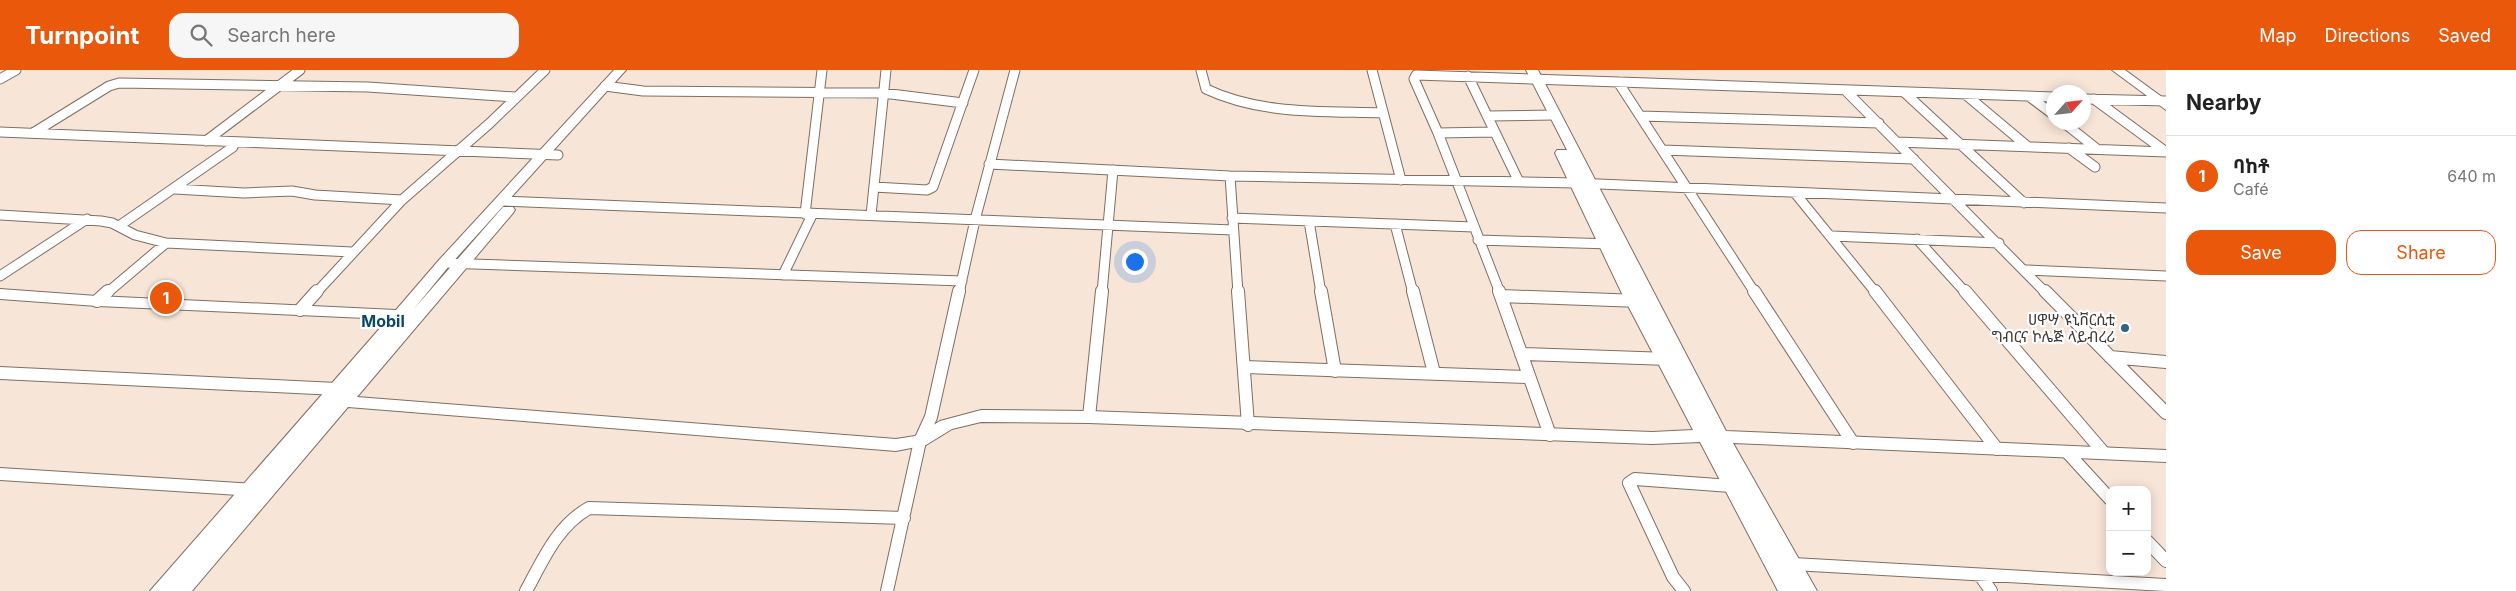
<!DOCTYPE html>
<meta charset="utf-8">
<style>
body{margin:0;font-family:Inter,"Noto Sans Ethiopic",sans-serif;background:#f6f6f6;color:#222}
.controls{position:absolute;right:15px;bottom:15px;display:grid;overflow:hidden;border-radius:10px;box-shadow:0 2px 12px #0003}
.controls button{width:45px;height:45px;display:grid;place-items:center;padding:0;border:0;border-bottom:1px solid #e0e0e0;background:#fff;color:#222;font:25px sans-serif}
.compass{position:absolute;left:2046px;top:15px;width:45px;height:45px;border-radius:50%;background:#fff;box-shadow:0 2px 12px #0003;rotate:63deg}
.you{position:absolute;left:1134px;top:191px;width:18px;height:18px;margin:-12px;border:4px solid #fff;border-radius:50%;background:#1a73e8;box-shadow:0 0 0 8px #1a73e833}
.badge{display:grid;place-items:center;width:32px;height:32px;border-radius:50%;background:#ea580c;color:#fff;font-size:16px;font-weight:700}
.pin{position:absolute;translate:-50% -50%;border:2px solid #fff;box-shadow:0 1px 5px #0006}
.list{margin:0;padding:0;list-style:none}
h2{display:flex;justify-content:space-between;align-items:center;height:65px;margin:0;padding:0 20px;font-size:21px}
h2 small{font-size:16px;font-weight:400;color:#767676}
.list li{display:grid;grid-template-columns:32px 1fr auto;gap:15px;align-items:center;box-sizing:border-box;height:80px;padding:0 20px;border-top:1px solid #e0e0e0}
.list b{display:block;font-size:19px;white-space:nowrap}
.list p{margin:0;font-size:16px;white-space:nowrap;color:#767676}
.list em{font-size:16px;font-style:normal;color:#767676}
.actions{display:flex;gap:10px;padding:15px 20px}
.actions a{flex:1;padding:11px 0;border:1px solid #ea580c;border-radius:15px;text-align:center;font-size:18px;color:#ea580c}
.actions .main{background:#ea580c;color:#fff}
.icon{flex:none;width:28px;height:28px;fill:none;stroke:currentColor;stroke-width:2;stroke-linecap:round;stroke-linejoin:round}
.map{position:relative;flex:none;width:2166px;height:521px;overflow:hidden}
header{display:flex;align-items:center;gap:30px;box-sizing:border-box;height:70px;padding:0 25px;background:#ea580c;color:#fff}
header strong{font-size:24px}
nav{display:flex;gap:28px;margin-inline-start:auto;font-size:18px}
.search{width:350px;height:45px;background:#f6f6f6;display:flex;align-items:center;gap:12px;box-sizing:border-box;padding:0 18px;border-radius:15px;color:#767676;font-size:19px}
main{display:flex}
aside{flex:1;background:#fff}
.map>svg:first-child{display:block}
.lines{fill:none;stroke-linecap:round;stroke-linejoin:round}
.street-far1-casing{stroke:#7f6f63;stroke-width:11}
.street-casing{stroke:#7f6f63;stroke-width:14}
.secondary-casing{stroke:#7f6f63;stroke-width:2}
.street-far1{stroke:#fff;stroke-width:9}
.street{stroke:#fff;stroke-width:12}
.secondary{fill:#fff;fill-rule:evenodd}
.poi-dot{fill:#326381;stroke:#fff;stroke-width:2}
.labels{text-anchor:middle;dominant-baseline:central;stroke-width:4.5;stroke-linejoin:round;paint-order:stroke}
.poi-label{font-size:15px;fill:#413934;stroke:#fff;text-anchor:end}
.neighbourhood-label{font-size:16px;font-weight:bold;fill:#0a4969;stroke:#fff}
</style>
<header>
<strong>Turnpoint</strong>
<div class="search"><svg class="icon" aria-label="search" viewBox="0 0 24 24"><circle cx="10" cy="10" r="6"/><path d="M15 15l6 6"/></svg>Search here</div>
<nav><a>Map</a><a>Directions</a><a>Saved</a></nav>
</header>
<main>
<div class="map">
<svg width="2166" height="521" viewBox="0 0 2166 521">
<rect width="100%" height="100%" fill="#f7e5d7"/>
<g class="lines">
<defs>
<path id="street-far1" d="M1201 0 1206 19C1261 45 1323 41 1383 43
M1372 0 1401 110
M1468 6 1519 112
M0 9 16 0
M1618 12 1755 223
M605 16 643 21 883 23 963 33
M1846 21 2046 223
M1905 23 2024 133
M1965 24 2027 76
M2030 27 2054 45
M2084 29 2166 31
M2094 29 2165 81
M1487 46 1553 45
M1640 46 1879 53
M2063 52 2097 79
M0 62 558 85
M33 63 109 16 119 13 368 17 515 27
M1438 63 1494 62
M206 71 300 0
M1897 72 2166 82
M2069 78 2095 97
M1663 80 1914 89
M989 94 1230 106 1576 113 2166 138
M1230 106 1238 223
M874 117 927 120 933 117 974 0
M175 119 244 123 292 121 315 125 402 130
M1795 123 1876 223
M501 131 1233 160
M805 144 822 0
M0 145 101 151 112 153 135 165 166 173 352 182
M871 145 886 0
M1232 148 1474 157
M1309 151 1321 223
M1395 154 1413 223
M119 156 233 77
M1832 166 1999 173
M1917 169 1966 223
M1478 170 1612 174
M444 193 962 211
M2026 200 2166 206
M783 205 812 145
M0 206 87 149
M107 223 166 173
M316 223 402 130 490 53 545 0
M959 223 975 150 1015 0
M1102 223 1113 100
M1500 223 1438 63 1414 9 1416 5 2054 27"/>
<path id="street" d="M1238 221 1248 355
M1321 221 1335 301
M1413 221 1434 303
M1499 221 1550 365
M1754 221 1853 373
M1875 221 1997 379
M1965 221 2104 383
M2045 221 2166 343
M1501 226 1640 231
M97 231 108 221
M300 240 317 221
M1521 284 1669 289
M2110 287 2166 292
M1245 297 1528 307
M0 303 337 319
M1089 347 1102 221
M2067 382 2110 429
M0 404 255 420
M2147 471 2166 491
M1793 494 2166 515
M1980 505 1991 521
M526 521C543 490 557 456 589 438L904 448
M887 521 920 371 931 347 959 221
M1684 521 1673 507 1629 413 1635 409 1731 416"/>
<path id="secondary" d="M614 0H626L449 196 413 240 503 137H513L515 140 513 143 357 327 896 369 915 366 940 351 981 340 1089 341 1652 362 1693 360 1625 230 1555 83 1557 80H1567L1526 0H1538L1726 361 2166 380V392L1733 373 1817 521H1778L1700 372 1652 374 1089 353 981 352 952 359 926 375 896 381 348 337 192 521H150L388 249 97 236 0 229V219L97 226 396 240 439 190Z
M2112 0H2125L2166 30V40Z"/>
</defs>
<use href="#street-far1" class="street-far1-casing"/>
<use href="#street" class="street-casing"/>
<use href="#secondary" class="secondary-casing"/>
<use href="#street-far1" class="street-far1"/>
<use href="#street" class="street"/>
<use href="#secondary" class="secondary"/>
</g>
<circle class="poi-dot" cx="2125" cy="258" r="5"/>
<g class="labels">
<g class="poi-label">
<text x="2115" y="249">ሀዋሣ ዩኒቨርሲቲ<tspan x="2115" dy="17">ግብርና ኮሌጅ ላይብረሪ</tspan></text>
</g>
<g class="neighbourhood-label">
<text x="383" y="251">Mobil</text>
</g>
</g>
</svg>
<div class="controls">
<button>+</button>
<button>−</button>
</div>
<svg class="compass" viewBox="-18 -18 36 36"><path d="M0-13l5 13h-10z" fill="#e53935"/><path d="M0 13l5-13h-10z" fill="#767676"/></svg>
<div class="you"></div>
<div class="pin badge" style="left:166px;top:228px">1</div>
</div>
<aside>
<h2>Nearby<small></small></h2>
<ul class="list">
<li><span class="badge">1</span><div><b>ባከቶ</b><p>Café</p></div><em>640 m</em></li>
</ul>
<div class="actions"><a class="main">Save</a><a>Share</a></div>
</aside>
</main>
